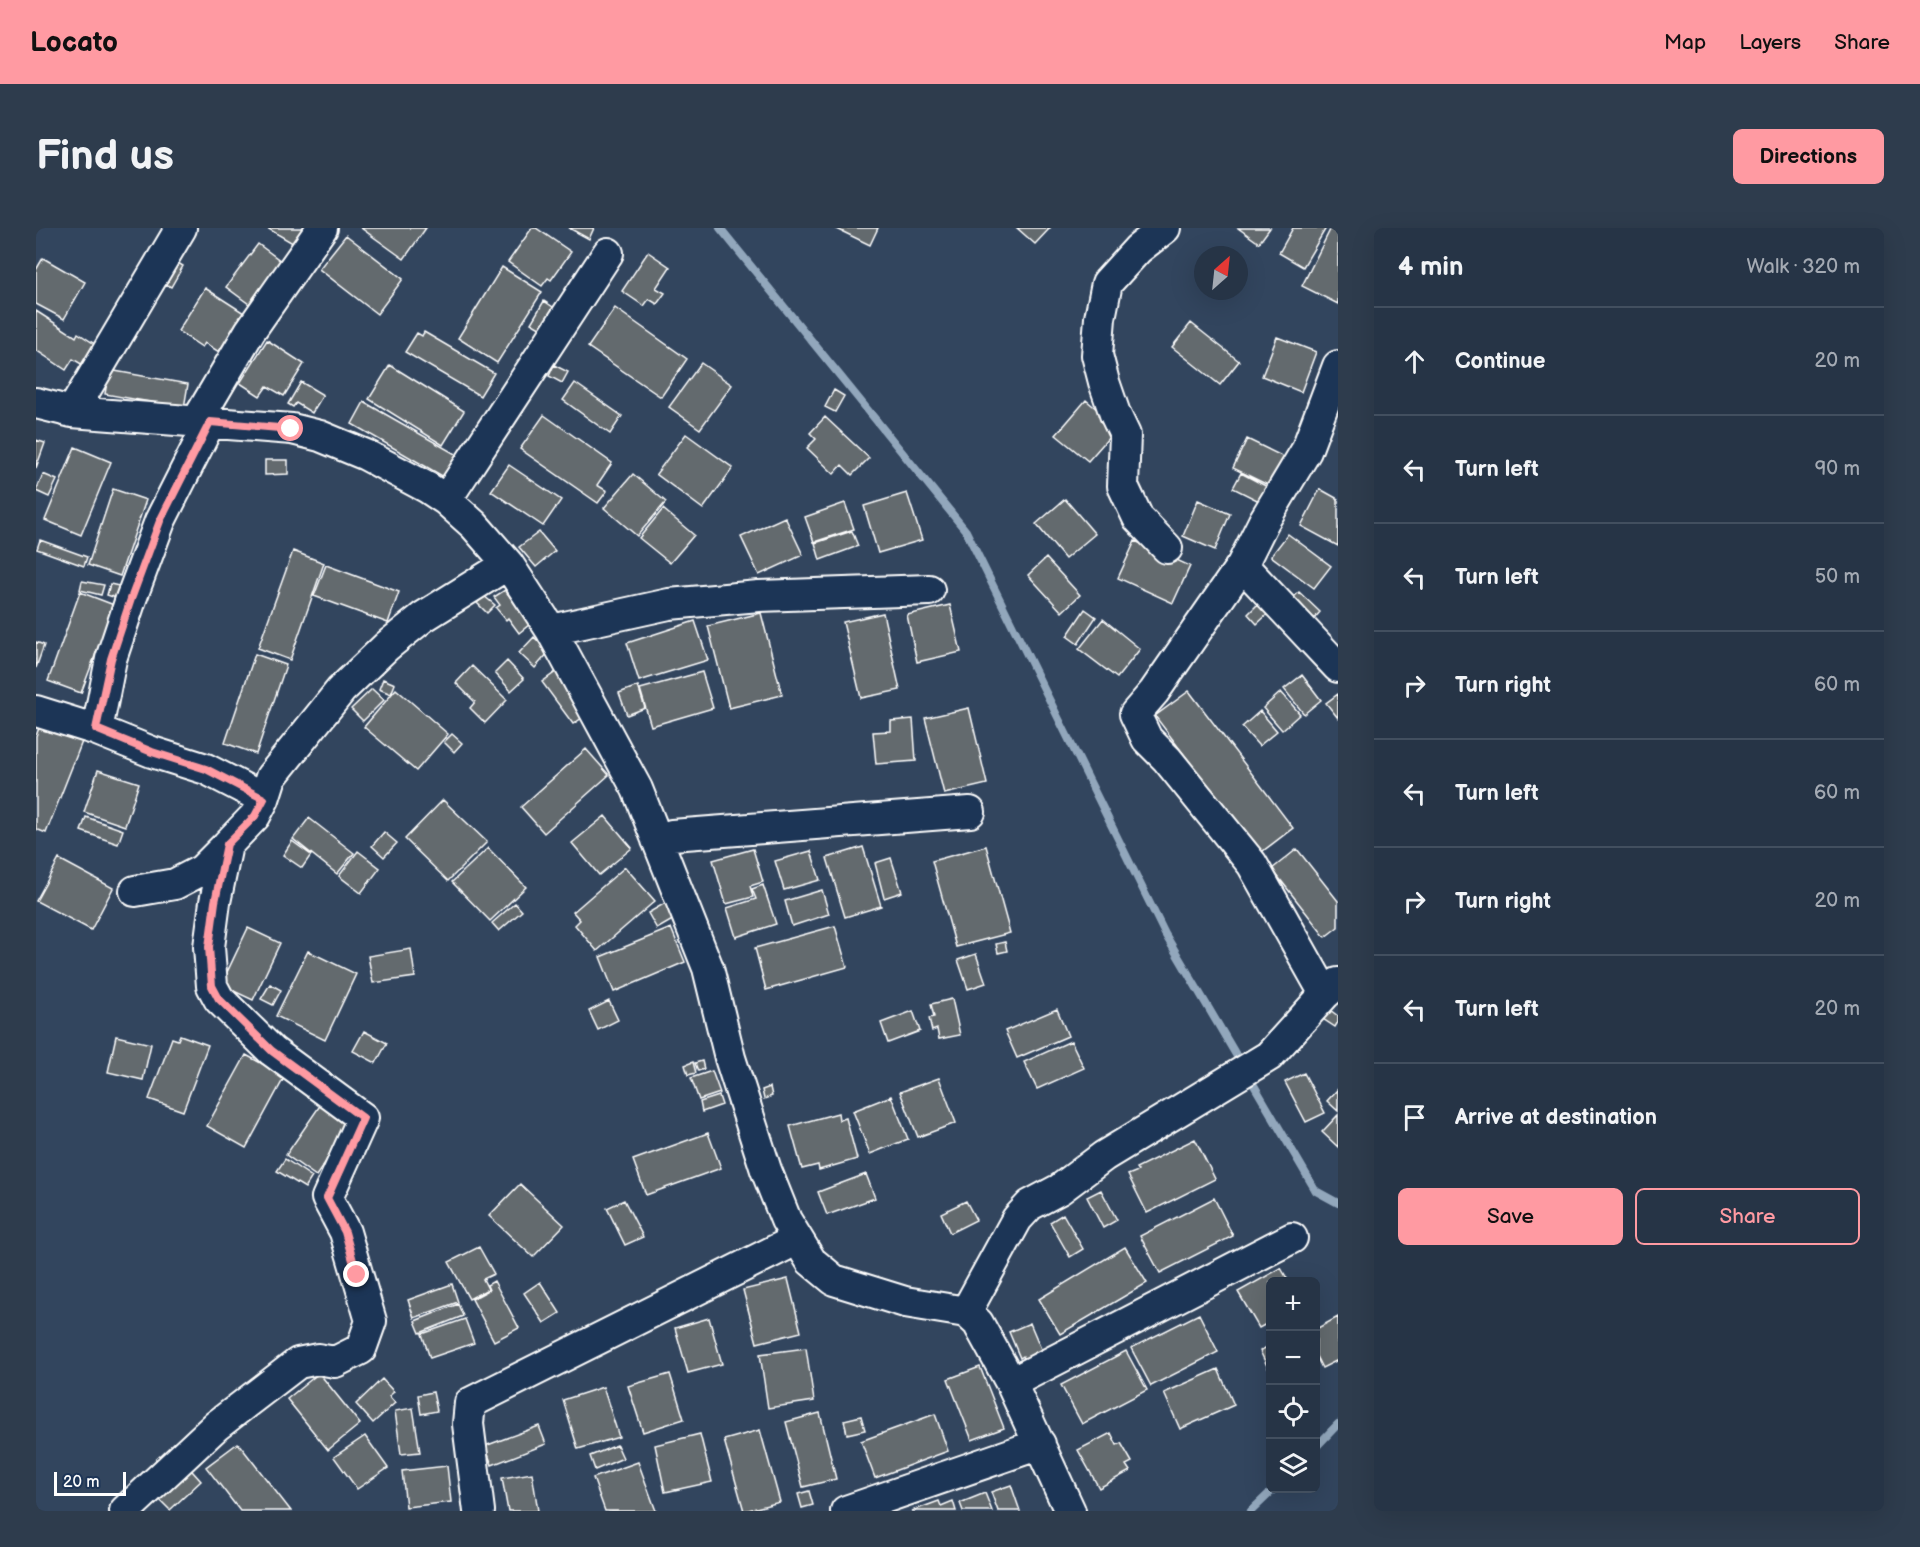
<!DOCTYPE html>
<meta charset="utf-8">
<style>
body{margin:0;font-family:"Balsamiq Sans",sans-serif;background:#2e3c4d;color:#f1f3f6}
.controls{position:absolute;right:18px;bottom:18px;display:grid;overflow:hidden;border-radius:9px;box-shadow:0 6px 24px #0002}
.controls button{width:54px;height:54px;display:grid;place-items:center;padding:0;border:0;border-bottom:2px solid #424f5f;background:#263446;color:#f1f3f6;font:30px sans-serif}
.compass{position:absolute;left:1158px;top:18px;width:54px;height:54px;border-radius:50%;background:#263446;box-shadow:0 6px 24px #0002;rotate:27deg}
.scale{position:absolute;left:18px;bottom:15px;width:72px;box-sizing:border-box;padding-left:6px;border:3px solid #fff;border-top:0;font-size:16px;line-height:21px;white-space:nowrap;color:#fff;-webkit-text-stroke:4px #1d3557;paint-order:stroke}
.stop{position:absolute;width:18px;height:18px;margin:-14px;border:4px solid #ff9aa2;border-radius:50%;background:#fff}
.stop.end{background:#ff9aa2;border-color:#fff;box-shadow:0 2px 6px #0008}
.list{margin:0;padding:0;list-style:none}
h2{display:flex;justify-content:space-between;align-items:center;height:78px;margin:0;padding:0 24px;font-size:26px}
h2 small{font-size:20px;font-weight:400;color:#a4aab3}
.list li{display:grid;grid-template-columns:39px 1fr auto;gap:18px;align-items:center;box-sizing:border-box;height:108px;padding:0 24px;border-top:2px solid #424f5f}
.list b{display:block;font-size:22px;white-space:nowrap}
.list em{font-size:20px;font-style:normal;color:#a4aab3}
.actions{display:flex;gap:12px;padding:18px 24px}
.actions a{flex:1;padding:14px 0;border:2px solid #ff9aa2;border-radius:9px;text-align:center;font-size:21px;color:#ff9aa2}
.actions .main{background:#ff9aa2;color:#111}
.icon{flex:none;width:33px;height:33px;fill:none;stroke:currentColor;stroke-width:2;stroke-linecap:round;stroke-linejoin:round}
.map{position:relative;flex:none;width:1302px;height:1283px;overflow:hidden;border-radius:9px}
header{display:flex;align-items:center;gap:36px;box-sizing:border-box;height:84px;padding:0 30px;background:#ff9aa2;color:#111}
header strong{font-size:28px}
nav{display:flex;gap:33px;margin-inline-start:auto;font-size:21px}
.intro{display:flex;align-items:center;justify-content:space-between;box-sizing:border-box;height:144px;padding:0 36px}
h1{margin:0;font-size:42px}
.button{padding:15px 27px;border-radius:9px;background:#ff9aa2;color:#111;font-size:21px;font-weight:700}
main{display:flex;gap:36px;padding:0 36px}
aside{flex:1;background:#263446;border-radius:9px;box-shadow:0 6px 24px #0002}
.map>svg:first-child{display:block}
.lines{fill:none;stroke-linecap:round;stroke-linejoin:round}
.stream{stroke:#92a7bc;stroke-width:8}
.building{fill:#636a6e;stroke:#fff;stroke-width:1.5}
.minor-casing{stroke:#fff;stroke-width:34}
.minor{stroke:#1d3557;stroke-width:30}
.route{stroke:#ff9aa2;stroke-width:8}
</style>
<header>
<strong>Locato</strong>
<nav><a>Map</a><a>Layers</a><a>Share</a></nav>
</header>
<div class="intro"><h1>Find us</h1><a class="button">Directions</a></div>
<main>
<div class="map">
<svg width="1302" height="1283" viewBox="0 0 1302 1283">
<rect width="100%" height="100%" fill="#32455e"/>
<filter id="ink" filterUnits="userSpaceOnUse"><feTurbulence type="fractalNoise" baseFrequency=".0167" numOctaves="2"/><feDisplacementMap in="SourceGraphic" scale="12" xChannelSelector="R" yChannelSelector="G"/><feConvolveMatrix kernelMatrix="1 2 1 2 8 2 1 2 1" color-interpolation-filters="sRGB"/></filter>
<g filter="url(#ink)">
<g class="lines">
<path class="stream" d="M684 0 930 303 1129 706 1206 837
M1212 847 1280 963 1302 975
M1280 1219 1302 1196
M1215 1283 1239 1260"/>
</g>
<path class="building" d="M231 0H270L260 17Z
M325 0H390L368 31Z
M496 0H500L535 24 515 52 512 50 506 58 472 34Z
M533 0H558L553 11Z
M799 0H842L834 17Z
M981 0H1014L999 16Z
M1202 0H1234L1223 15Z
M1257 0H1290L1267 39 1243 25Z
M1295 0H1302V76L1266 58Z
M310 7 367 51 341 86 283 41Z
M222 16 245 33 213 76 190 59Z
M612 24 634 39 620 60 629 65 621 76 613 71 608 78 586 63Z
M7 30 49 54 28 91 0 76V42Z
M137 32 147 38 135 59 124 53Z
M466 39 506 64 461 135 422 110Z
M169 60 208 85 183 124 169 115 166 119 142 103Z
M508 73 520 81 507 102 495 95Z
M579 80 651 131 625 169 552 119Z
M0 83 40 109 42 105 60 117 47 137 37 131 30 142 0 122Z
M1155 95 1203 133 1184 157 1136 119Z
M388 104 458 145 444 168 369 124 381 105 386 108Z
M1241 109 1280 124 1265 164 1226 148Z
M231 112 268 136 248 168 231 158 224 168 204 155Z
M665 135 696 157 664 201 633 179Z
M354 137 428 183 407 217 333 171Z
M518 137 532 144 526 155 513 148Z
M73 142 152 156 148 180 69 166Z
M265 154 287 167 276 185 260 175 257 179 252 176Z
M539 155 586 188 574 206 527 172Z
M798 162 808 168 799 184 789 179Z
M1050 172 1082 199 1052 233 1020 207Z
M328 174 421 227 408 249 316 196Z
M508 187 576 235 561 257 571 263 562 275 484 221Z
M789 189 833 230 816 247 806 237 798 246 771 220 780 211 774 205Z
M650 206 697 240 667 281 620 246Z
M1211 211 1254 232 1240 261 1197 240Z
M0 212 9 215 0 240Z
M39 219 75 234 45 307 9 292Z
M229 232H252V246L229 247Z
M473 237 525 272 507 298 455 263Z
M1205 245 1241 264 1233 278 1197 260Z
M7 246 21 252 13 269 0 263Z
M597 246 630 274 601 308 568 280Z
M77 261 110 272 84 348 52 337Z
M1284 261 1302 271V318L1265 298Z
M871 265 886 312 842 325 828 278Z
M1029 271 1059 306 1029 331 1000 296Z
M1162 272 1194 286 1179 322 1147 308Z
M809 275 818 301 778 314 769 289Z
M627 281 658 307 634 335 603 310Z
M749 289 767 327 723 347 705 309Z
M816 303 822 318 784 332 779 315Z
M503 304 519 323 500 339 483 319Z
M1252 306 1295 338 1278 360 1235 328Z
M4 312 51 329 48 338 1 321Z
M1099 313 1154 338 1137 375 1082 350Z
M257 323 288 335 254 432 222 420Z
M1010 330 1044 367 1026 384 992 347Z
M290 337 363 364 352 395 278 368Z
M46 353 68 357 65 367 44 362Z
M74 356 92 360 89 373 71 367Z
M469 362 494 396 483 405 472 390 470 392 460 380 464 377 458 369Z
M44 364 78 377 45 465 12 453Z
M1263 364 1284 384 1277 392 1255 372Z
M448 368 459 377 451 385 441 375Z
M1225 373 1235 383 1221 396 1212 386Z
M914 377 925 424 881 434 871 387Z
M1049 381 1060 389 1042 416 1031 408Z
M725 385 746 467 693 480 672 398Z
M847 385 864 462 825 470 807 394Z
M1067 391 1104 421 1081 450 1043 421Z
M659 393 672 432 603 453 591 415Z
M498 409 513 424 499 440 483 425Z
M0 414 8 417 0 440Z
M219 426 250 437 220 526 189 515Z
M471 433 488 451 475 463 459 445Z
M436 438 471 472 449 495 434 480 439 474 420 455Z
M524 441 555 484 537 496 506 454Z
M666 444 677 480 615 498 604 461Z
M1266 447 1285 472 1268 486 1248 461Z
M347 451 359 456 355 466 343 461Z
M602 458 609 480 591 487 583 465Z
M336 461 348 472 327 493 315 481Z
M360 461 412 506 380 543 328 499Z
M1153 463 1257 600 1223 626 1119 488Z
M1245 464 1264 486 1246 502 1227 480Z
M1302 466V490L1290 475Z
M933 480 951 556 908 566 889 490Z
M1224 483 1241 503 1223 518 1206 499Z
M7 489 49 506 10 605 0 601V508Z
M877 491 880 533 840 536 837 504 855 503V493Z
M416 506 426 515 418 524 408 514Z
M550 521 573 547 508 605 485 579Z
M62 542 103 555 89 598 48 584Z
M407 572 451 614 412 653 369 611Z
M569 588 596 620 563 647 536 615Z
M50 589 87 602 82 616 45 603Z
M273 590 318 625 301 646 257 611Z
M348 604 361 615 348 629 336 618Z
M256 613 275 627 266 640 247 627Z
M950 618 974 705 920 719 896 633Z
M827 619 845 678 809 689 791 630Z
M452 620 490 659 454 693 416 654Z
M717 621 727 654 714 658 717 669 690 676 677 632Z
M1261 621 1302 673V699L1289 709 1236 641Z
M322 623 344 640 325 665 303 648Z
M775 623 784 652 748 662 739 633Z
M855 630 866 664 848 670 839 635Z
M23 631 77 660 55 702 0 673Z
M589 639 619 673 561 723 539 697 544 692 537 684Z
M727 657 740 696 700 709 691 680 720 671 716 661Z
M786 662 793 686 756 698 749 673Z
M631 674 640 690 621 701 612 685Z
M479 675 486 683 463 703 456 695Z
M799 698 811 739 730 762 719 720Z
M212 700 244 715 217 772 185 757Z
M635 700 649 734 578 764 564 729Z
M969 714 971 723 962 725 960 716Z
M375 721 379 749 337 755 332 728Z
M272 723 320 746 289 812 240 788Z
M940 726 950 755 932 761 922 732Z
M234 756 245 762 237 777 225 771Z
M916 771 924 807 903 811 901 801 896 803 893 790 898 789 895 776Z
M573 773 582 792 562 802 553 783Z
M1021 781 1032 808 981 830 969 803Z
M1294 782 1302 788V794L1299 799 1287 791Z
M877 783 884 803 852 815 845 795Z
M328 803 351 815 340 835 317 823Z
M144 807 172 817 147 883 113 871 136 810 142 812Z
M80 808 115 816 107 852 72 844Z
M1035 813 1048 840 1001 861 988 834Z
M210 827 249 848 210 920 171 898Z
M666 833 668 841 662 843 659 835Z
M657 834 660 845 652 847 649 837Z
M676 843 684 865 663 872 655 850Z
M1268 845 1289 885 1270 894 1249 854Z
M903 850 920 895 882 909 864 864Z
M734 859 736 868 728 871 726 862Z
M1302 861V883L1291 873Z
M683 868 686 877 666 884 664 874Z
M855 868 872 911 834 926 817 883Z
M285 876 315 897 280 948 250 927Z
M802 885 803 892 810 890 821 931 783 942 782 937 766 941 754 898Z
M1302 887V919L1286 904Z
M672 905 685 940 610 967 597 932Z
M1159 911 1179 951 1111 985 1092 947 1102 943 1100 940Z
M249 931 276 949 269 960 241 943Z
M830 946 839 970 791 987 782 964Z
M484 956 528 997 497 1029 453 988Z
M1065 962 1081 992 1067 1000 1051 969Z
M1178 970 1197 1008 1124 1045 1104 1008Z
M588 972 607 1009 589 1017 571 980Z
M930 973 940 992 914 1005 905 985Z
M1027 986 1047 1021 1034 1029 1014 994Z
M443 1019 458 1046 447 1051 452 1061 433 1071 413 1034Z
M1089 1019 1111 1055 1024 1106 1003 1071Z
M1245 1040 1253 1054H1234V1094L1223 1100 1202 1064Z
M752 1051 765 1104 721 1115 707 1062Z
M458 1053 483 1100 458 1113 436 1071 453 1062 451 1057Z
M504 1054 524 1085 508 1095 488 1065Z
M416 1056 422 1074 378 1090 372 1072Z
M422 1076 427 1088 384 1105 379 1093Z
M1163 1086 1182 1124 1115 1158 1095 1120Z
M1302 1089V1132L1286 1140 1280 1128V1101Z
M673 1090 686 1136 652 1145 639 1100Z
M429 1091 438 1115 394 1130 386 1106Z
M994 1095 1008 1128 990 1135 987 1128 984 1130 973 1104Z
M1234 1117V1144L1224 1123Z
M770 1120 778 1173 732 1180 724 1126Z
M1090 1123 1111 1162 1046 1196 1025 1157Z
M944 1139 968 1200 936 1212 912 1151Z
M1182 1141 1198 1177 1144 1201 1128 1165Z
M283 1145 324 1196 292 1222 251 1171Z
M634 1146 648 1191 607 1204 592 1158Z
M346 1151 358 1164 353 1168 359 1175 337 1195 320 1176Z
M567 1159 583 1209 542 1221 527 1172Z
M397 1164 401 1183 385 1186 382 1167Z
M377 1180 384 1224 365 1226 359 1183Z
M784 1185 800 1251 767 1259 750 1194Z
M899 1186 912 1223 839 1250 825 1213Z
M825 1188 829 1202 811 1206 808 1192Z
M503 1198 510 1216 456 1237 449 1218Z
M724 1202 744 1274 708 1283 688 1212Z
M1075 1205 1081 1217 1085 1215 1096 1234 1090 1237 1094 1243 1063 1260 1042 1222Z
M664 1206 676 1254 629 1264 619 1217Z
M329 1208 352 1240 321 1261 298 1229Z
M202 1215 255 1283H204L170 1239Z
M581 1217 587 1230 559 1242 554 1228Z
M148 1234 165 1253 134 1282 116 1264Z
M602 1234 620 1283H569L557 1250Z
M411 1238 415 1274 370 1279 366 1243Z
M496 1245 502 1283H472L466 1250Z
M975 1257 984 1283H962L955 1264Z
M773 1263 777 1277 766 1280 762 1266Z
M949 1265 956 1283H927L924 1275Z
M903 1273 905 1278 917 1273 920 1283H876Z"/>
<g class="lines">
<defs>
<path id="minor" d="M1129 0 1102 21 1071 55 1064 90 1061 127 1068 154 1079 186 1089 207 1087 258 1102 290 1131 320
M0 175 36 184 256 201 284 208 330 227 392 260 410 272 438 297 472 336 515 402 601 561 672 740 694 830 730 942 750 992 775 1033 798 1052 869 1074 930 1084 942 1095 975 1155 1034 1283
M36 184 145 0
M161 193 214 103 286 0
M410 272 572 25
M1206 337 1302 439
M515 402 633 376 723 368 893 362
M0 483 61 502 116 524 170 541 228 571
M61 502 75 431 95 371 124 293 174 194
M621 612 636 607 934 584
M99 663 139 656 166 642 191 617
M1289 766 1216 636 1131 531 1111 511 1099 486 1118 464 1206 337 1228 293 1270 223 1302 138
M930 1084 981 991 994 977 1024 961 1068 928 1233 828 1289 766 1302 755
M975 1155 1256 1010
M89 1283 180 1198 262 1135 282 1131 299 1134 325 1121 335 1093 309 1004 291 970 327 890 236 823 183 771 176 758 173 719 179 674 191 617 219 588 228 571 235 549 305 462 351 418 387 389 472 336
M443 1283 432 1196 434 1175 748 1018 760 1009
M810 1283 1004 1216"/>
</defs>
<use href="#minor" class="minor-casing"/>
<use href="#minor" class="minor"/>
</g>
</g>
<g class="lines" filter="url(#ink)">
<path class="route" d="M255 201 174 194 124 293 95 371 75 431 60 501 116 524 170 541 228 571 219 588 191 616 179 674 173 719 176 758 183 771 236 823 327 890 291 970 309 1004 321 1047"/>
</g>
</svg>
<div class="controls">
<button>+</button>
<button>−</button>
<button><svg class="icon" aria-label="locate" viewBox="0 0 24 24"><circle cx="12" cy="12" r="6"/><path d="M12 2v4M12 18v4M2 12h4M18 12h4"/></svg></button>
<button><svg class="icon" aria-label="layers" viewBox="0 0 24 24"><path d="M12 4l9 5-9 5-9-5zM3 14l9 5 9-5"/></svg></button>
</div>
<svg class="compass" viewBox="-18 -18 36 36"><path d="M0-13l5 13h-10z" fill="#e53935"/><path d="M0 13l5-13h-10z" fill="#a4aab3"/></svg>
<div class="scale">20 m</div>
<div class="stop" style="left:255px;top:201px"></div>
<div class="stop end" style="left:321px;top:1047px"></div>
</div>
<aside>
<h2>4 min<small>Walk · 320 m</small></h2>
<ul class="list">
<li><svg class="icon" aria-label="ahead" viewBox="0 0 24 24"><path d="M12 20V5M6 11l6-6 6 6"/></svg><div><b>Continue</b></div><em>20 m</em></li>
<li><svg class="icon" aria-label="left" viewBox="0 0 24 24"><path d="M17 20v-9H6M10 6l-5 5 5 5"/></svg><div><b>Turn left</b></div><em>90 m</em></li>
<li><svg class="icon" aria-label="left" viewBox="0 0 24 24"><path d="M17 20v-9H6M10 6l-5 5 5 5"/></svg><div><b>Turn left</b></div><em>50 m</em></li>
<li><svg class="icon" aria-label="right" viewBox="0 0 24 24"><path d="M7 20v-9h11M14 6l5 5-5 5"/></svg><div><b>Turn right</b></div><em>60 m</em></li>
<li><svg class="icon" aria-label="left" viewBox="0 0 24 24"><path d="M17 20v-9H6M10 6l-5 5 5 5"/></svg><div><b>Turn left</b></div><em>60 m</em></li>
<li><svg class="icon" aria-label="right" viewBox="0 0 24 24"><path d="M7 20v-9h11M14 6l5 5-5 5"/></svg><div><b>Turn right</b></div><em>20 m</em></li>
<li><svg class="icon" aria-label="left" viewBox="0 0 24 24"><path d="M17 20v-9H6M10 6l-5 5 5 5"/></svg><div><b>Turn left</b></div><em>20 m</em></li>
<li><svg class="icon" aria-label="arrive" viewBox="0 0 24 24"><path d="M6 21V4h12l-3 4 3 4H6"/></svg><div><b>Arrive at destination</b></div></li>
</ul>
<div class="actions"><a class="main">Save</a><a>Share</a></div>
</aside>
</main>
